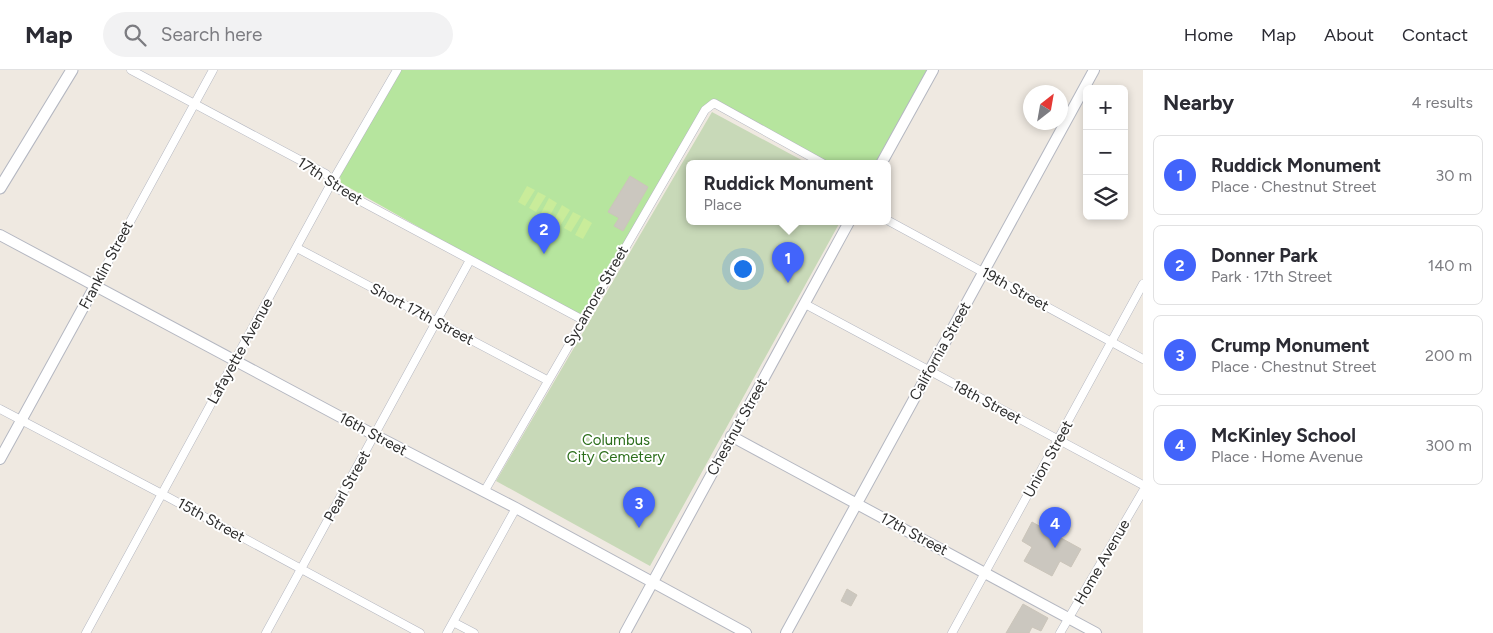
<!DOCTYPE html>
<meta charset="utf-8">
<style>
body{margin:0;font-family:Figtree,sans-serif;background:#f2f2f3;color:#2b2b33}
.controls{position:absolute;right:15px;top:15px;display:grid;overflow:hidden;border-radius:8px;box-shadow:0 2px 8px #0003}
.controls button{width:45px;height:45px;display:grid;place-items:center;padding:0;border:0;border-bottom:1px solid #e1e1e2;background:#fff;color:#2b2b33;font:25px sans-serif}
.compass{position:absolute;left:1023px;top:15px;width:45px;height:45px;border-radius:50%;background:#fff;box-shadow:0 2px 8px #0003;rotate:31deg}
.you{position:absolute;left:742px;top:198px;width:18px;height:18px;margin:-12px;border:4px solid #fff;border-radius:50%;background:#1a73e8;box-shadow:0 0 0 8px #1a73e833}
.badge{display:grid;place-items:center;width:32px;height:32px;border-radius:50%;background:#4264fb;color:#fff;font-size:16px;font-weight:700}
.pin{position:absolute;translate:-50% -41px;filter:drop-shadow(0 1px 2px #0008)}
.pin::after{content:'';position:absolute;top:26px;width:18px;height:15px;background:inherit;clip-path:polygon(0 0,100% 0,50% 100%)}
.popup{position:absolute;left:686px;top:90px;width:205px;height:65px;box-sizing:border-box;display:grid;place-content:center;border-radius:8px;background:#fff;filter:drop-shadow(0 1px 4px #0005);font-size:16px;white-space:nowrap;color:#7c7c81}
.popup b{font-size:19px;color:#2b2b33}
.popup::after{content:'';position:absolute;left:50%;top:100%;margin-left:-10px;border:10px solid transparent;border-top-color:#fff}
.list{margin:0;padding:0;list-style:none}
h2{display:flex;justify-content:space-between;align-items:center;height:65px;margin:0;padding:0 20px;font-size:21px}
h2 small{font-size:16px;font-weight:400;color:#7c7c81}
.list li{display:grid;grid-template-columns:32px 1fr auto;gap:15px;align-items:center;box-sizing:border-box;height:80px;margin:0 10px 10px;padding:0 10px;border:1px solid #e1e1e2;border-radius:8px}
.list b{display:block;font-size:19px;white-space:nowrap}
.list p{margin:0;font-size:16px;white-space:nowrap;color:#7c7c81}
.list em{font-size:16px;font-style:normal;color:#7c7c81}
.icon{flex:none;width:28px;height:28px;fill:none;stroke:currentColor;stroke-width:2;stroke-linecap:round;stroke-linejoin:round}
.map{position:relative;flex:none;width:1143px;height:563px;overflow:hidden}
header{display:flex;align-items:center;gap:30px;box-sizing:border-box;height:70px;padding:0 25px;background:#fff;border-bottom:1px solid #e1e1e2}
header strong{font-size:24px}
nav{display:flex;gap:28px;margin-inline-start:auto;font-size:18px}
.search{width:350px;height:45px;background:#f2f2f3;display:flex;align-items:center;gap:12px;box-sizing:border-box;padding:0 18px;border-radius:28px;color:#7c7c81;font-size:19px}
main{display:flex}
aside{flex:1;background:#fff}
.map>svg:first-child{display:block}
.green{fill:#b6e59e}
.cemetery{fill:#c8d9b8}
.pitch{fill:#c9ec9a}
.building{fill:#cbc7bf;stroke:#cbc5ba}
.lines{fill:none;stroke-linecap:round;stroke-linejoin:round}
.minor-casing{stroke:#b4b7c1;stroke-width:9}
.tertiary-casing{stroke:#b4b7c1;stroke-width:12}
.secondary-casing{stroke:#b4b7c1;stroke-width:13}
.minor{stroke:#fff;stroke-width:8}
.tertiary{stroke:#fff;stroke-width:10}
.secondary{stroke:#fff;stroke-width:11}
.labels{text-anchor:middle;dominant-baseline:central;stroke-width:4;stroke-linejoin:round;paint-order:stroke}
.street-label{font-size:15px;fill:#2e2e2e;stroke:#fff}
.park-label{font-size:15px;fill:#2c6e1b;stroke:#fff}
</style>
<header>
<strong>Map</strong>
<div class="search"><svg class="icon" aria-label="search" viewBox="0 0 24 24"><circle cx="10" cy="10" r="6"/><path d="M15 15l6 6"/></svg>Search here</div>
<nav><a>Home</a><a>Map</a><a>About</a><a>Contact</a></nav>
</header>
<main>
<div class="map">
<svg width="1143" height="563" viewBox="0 0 1143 563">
<rect width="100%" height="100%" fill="#efe9e1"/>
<path class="green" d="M397 0H933L881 94H824L714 34 705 40 583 250 341 113 339 100Z"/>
<path class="cemetery" d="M712 42 809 94H689V152H840L650 496 496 411Z"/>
<path class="pitch" d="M527 116 535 120 525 136 518 132Z
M538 122 546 126 536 142 529 138Z
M549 128 557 133 548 149 540 145Z
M562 135 570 140 560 156 553 152Z
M573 142 581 146 571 162 564 158Z
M584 148 592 153 583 169 575 165Z"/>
<path class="building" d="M630 106 648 117 623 161 614 156 619 148 608 142Z
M1032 452 1081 479 1071 497 1060 491 1052 506 1024 491 1032 477 1022 471Z
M847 519 857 525 851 536 841 531Z
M1023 534 1048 548 1041 561 1032 557 1029 563H1006Z"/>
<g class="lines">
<defs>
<path id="minor" d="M131 0 326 104 338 119 583 250
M887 150 1143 289
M297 178 547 310
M95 216 213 0
M805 234 1143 415
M0 339 162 424 420 563
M484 422 705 40 714 33 824 94
M453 552 474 563
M86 563 332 112 397 0
M266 563 470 190
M447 563 516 438
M952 563 1143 214
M1060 563 1143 421"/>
<path id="tertiary" d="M881 94 933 0
M0 165 363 359 516 438 746 563
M731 366 1096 563
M0 389 95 216
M625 563 849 152
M786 563 1094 0"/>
<path id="secondary" d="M0 118 72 0"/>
</defs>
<use href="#minor" class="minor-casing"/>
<use href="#tertiary" class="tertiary-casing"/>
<use href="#secondary" class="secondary-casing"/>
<use href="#minor" class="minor"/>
<use href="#tertiary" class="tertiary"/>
<use href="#secondary" class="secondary"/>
</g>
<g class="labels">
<g class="street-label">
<text transform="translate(330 111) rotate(33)">17th Street</text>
<text transform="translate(106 195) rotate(-62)">Franklin Street</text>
<text transform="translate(1015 219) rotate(29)">19th Street</text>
<text transform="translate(596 226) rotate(-60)">Sycamore Street</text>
<text transform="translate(422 244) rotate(28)">Short 17th Street</text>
<text transform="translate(240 281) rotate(-61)">Lafayette Avenue</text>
<text transform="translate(940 281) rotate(-61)">California Street</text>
<text transform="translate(987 332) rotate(28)">18th Street</text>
<text transform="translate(737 357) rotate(-61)">Chestnut Street</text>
<text transform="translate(373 364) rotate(28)">16th Street</text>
<text transform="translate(1048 389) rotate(-61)">Union Street</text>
<text transform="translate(347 416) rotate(-61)">Pearl Street</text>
<text transform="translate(211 450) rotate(29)">15th Street</text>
<text transform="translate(914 464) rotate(28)">17th Street</text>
<text transform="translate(1102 492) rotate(-60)">Home Avenue</text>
</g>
<g class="park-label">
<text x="616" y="370">Columbus<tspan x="616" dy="17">City Cemetery</tspan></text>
</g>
</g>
</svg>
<div class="controls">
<button>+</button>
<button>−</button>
<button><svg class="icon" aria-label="layers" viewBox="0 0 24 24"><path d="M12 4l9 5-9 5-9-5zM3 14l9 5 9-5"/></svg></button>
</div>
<svg class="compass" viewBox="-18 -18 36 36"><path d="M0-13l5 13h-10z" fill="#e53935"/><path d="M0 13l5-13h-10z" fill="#7c7c81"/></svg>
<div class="you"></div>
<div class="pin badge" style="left:788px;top:213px">1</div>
<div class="popup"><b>Ruddick Monument</b>Place</div>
<div class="pin badge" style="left:544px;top:184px">2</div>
<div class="pin badge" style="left:639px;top:458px">3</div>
<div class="pin badge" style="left:1055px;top:478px">4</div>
</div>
<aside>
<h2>Nearby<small>4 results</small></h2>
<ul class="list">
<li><span class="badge">1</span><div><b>Ruddick Monument</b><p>Place · Chestnut Street</p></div><em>30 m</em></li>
<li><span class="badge">2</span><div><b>Donner Park</b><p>Park · 17th Street</p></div><em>140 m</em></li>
<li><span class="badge">3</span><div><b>Crump Monument</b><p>Place · Chestnut Street</p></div><em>200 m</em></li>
<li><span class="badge">4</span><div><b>McKinley School</b><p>Place · Home Avenue</p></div><em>300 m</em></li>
</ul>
</aside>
</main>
